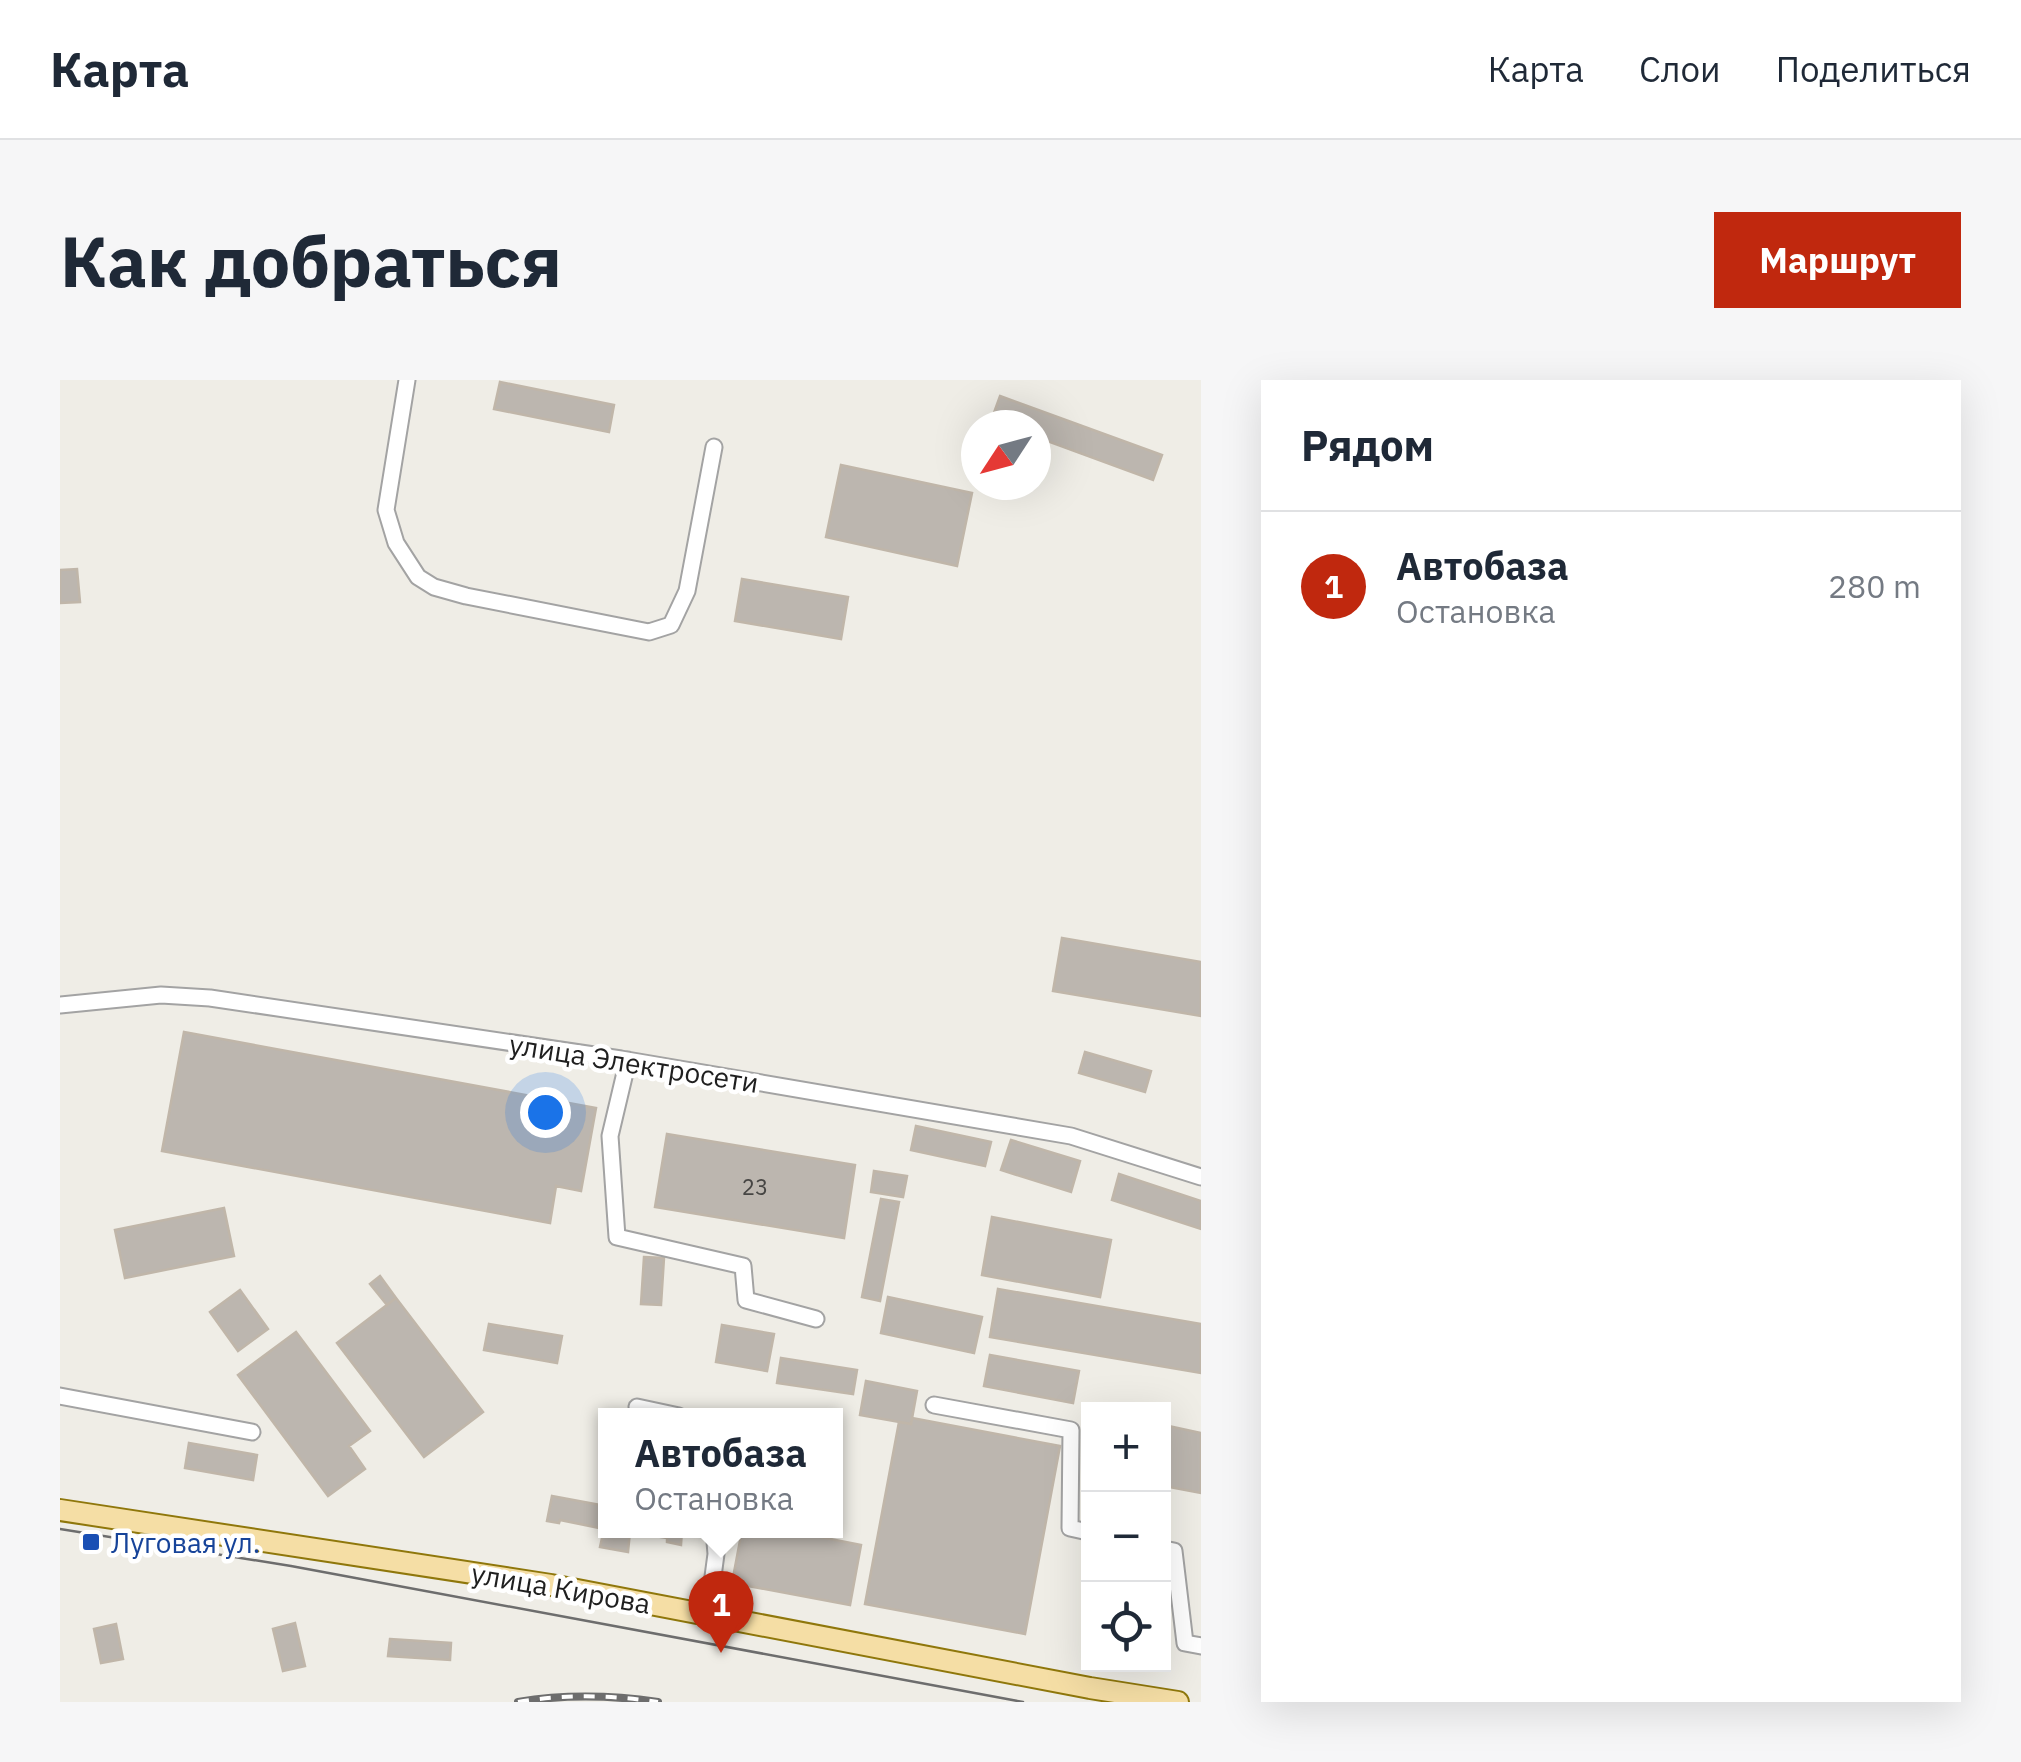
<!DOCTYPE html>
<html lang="ru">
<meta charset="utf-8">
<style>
body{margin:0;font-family:"IBM Plex Sans",sans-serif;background:#f6f6f7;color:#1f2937}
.controls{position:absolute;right:30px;bottom:30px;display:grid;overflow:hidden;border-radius:0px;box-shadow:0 10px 40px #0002}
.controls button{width:90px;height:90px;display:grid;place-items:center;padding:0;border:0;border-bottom:2px solid #e0e1e3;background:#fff;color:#1f2937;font:50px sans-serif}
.compass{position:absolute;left:901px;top:30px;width:90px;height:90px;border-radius:50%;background:#fff;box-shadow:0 10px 40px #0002;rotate:234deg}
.you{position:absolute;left:485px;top:732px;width:35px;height:35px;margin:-25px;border:8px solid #fff;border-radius:50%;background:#1a73e8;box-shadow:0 0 0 15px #1a73e833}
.badge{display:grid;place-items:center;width:65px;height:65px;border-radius:50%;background:#c0280e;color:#fff;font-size:32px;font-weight:700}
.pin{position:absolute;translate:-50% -82px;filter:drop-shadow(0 2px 5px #0008)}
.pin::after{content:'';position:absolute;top:52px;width:35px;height:30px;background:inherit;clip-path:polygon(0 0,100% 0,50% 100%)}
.popup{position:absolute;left:538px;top:1028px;width:245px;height:130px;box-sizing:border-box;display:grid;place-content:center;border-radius:0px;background:#fff;filter:drop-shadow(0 2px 8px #0005);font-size:32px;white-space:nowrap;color:#747a83}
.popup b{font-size:38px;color:#1f2937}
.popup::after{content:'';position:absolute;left:50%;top:100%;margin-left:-20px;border:20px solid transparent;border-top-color:#fff}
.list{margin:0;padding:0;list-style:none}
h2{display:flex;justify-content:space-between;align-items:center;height:130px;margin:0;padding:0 40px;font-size:42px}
h2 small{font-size:32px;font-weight:400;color:#747a83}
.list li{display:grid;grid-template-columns:65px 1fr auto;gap:30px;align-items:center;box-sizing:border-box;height:150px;padding:0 40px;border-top:2px solid #e0e1e3}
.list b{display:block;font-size:38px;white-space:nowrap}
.list p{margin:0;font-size:32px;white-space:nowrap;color:#747a83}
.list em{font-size:32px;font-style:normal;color:#747a83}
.icon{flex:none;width:55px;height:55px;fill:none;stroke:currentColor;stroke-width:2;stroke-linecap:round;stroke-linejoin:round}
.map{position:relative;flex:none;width:1141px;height:1322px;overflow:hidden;border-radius:0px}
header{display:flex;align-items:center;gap:60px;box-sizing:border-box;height:140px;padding:0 50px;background:#fff;border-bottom:2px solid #e0e1e3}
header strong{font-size:48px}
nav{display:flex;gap:55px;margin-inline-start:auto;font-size:35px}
.intro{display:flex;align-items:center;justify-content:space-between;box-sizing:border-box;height:240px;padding:0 60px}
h1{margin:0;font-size:70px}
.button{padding:25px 45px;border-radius:0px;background:#c0280e;color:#fff;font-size:35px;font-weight:700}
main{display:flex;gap:60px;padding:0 60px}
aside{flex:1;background:#fff;border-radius:0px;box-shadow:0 10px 40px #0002}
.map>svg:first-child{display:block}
.building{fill:#bcb6af;stroke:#c0b6a9;stroke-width:2.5}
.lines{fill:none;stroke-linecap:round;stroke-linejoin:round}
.minor-casing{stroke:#a3a3a3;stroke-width:19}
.major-casing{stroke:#8f770b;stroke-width:24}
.minor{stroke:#fff;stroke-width:15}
.major{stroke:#f5dea5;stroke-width:20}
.tram{stroke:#6d6d6d;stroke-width:2.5}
.rail-casing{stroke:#6d6d6d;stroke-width:8}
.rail{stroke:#fff;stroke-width:4;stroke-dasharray:11;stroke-linecap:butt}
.transit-dot{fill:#1a4fb4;stroke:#fff;stroke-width:4}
.labels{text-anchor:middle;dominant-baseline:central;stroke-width:9;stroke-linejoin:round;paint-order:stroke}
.number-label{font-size:22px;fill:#464543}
.street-label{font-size:28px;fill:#1f1f1f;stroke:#fff}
.transit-label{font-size:28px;fill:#164399;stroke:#fff;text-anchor:start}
</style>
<header>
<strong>Карта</strong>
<nav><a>Карта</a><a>Слои</a><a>Поделиться</a></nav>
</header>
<div class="intro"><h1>Как добраться</h1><a class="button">Маршрут</a></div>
<main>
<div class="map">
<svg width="1141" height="1322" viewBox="0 0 1141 1322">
<rect width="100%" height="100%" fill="#efede6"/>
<path class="building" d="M440 2 554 25 549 52 434 29Z
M940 16 1102 75 1093 100 976 57V45H942L931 41Z
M781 85 912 113 897 186 766 157Z
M17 189 20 222 0 223V190Z
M682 199 788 217 781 259 675 241Z
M1002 558 1141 582V636L993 611Z
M124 652 536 728 521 811 496 806 490 843 102 771Z
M1025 672 1091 691 1085 712 1019 693Z
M856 746 931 762 925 786 851 770Z
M607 754 795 785 784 858 595 827Z
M951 760 1020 781 1011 812 941 790Z
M814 791 847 796 843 817 811 812Z
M1059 794 1141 821V849L1052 820Z
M821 819 839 822 820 921 802 917Z
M164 828 174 876 65 898 55 850Z
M932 837 1051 860 1040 917 922 895Z
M584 877 604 878 601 925 581 924Z
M320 896 336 918 327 925 310 904Z
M938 909 1141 944V993L930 957Z
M180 910 208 949 178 971 150 932Z
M828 917 922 937 914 973 821 953Z
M336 918 423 1032 364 1077 277 963Z
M429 944 502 956 497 983 424 970Z
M662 945 714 954 707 991 656 982Z
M236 952 310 1051 289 1066 305 1089 268 1116 178 995Z
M930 975 1019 991 1013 1023 924 1006Z
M721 978 797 990 793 1014 717 1003Z
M806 1001 857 1011 851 1044 800 1035Z
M852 1038 1000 1066 965 1254 805 1224 839 1042 851 1044Z
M1104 1045 1141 1053V1113L1104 1106Z
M129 1063 197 1075 193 1100 125 1088Z
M492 1116 546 1126V1150H622L621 1165 607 1162V1158L570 1152 568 1172 540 1167 544 1149 500 1140 499 1143 487 1141Z
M682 1150H725L801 1165 790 1225 672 1203Z
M235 1243 245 1286 223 1291 213 1249Z
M56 1244 63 1279 41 1283 34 1249Z
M330 1259 391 1263 390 1280 328 1276Z"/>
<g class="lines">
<defs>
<path id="minor" d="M347 0 326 130 336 163 358 197 374 207 406 216 589 252 611 245 627 211 654 67
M0 625 101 615 150 618 561 679 1011 756 1141 797
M568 680 550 756 557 857 683 886 686 920 756 939
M0 1016 192 1052
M874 1025 1011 1050 1010 1148 1028 1152
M577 1027 619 1036
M1104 1169 1114 1171 1125 1263 1141 1266
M648 1234 656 1174 654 1150"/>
<path id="major" d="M0 1130 491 1205 1030 1308 1118 1322"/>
</defs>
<use href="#minor" class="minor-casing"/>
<use href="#major" class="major-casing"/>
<use href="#minor" class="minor"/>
<use href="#major" class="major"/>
<path class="tram" d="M0 1149 231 1186 963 1322"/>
<defs>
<path id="rail" d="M458 1322C506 1314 550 1315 598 1322"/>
</defs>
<use href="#rail" class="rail-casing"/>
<use href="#rail" class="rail"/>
</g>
<rect class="transit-dot" x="21" y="1152" width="20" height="20" rx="5"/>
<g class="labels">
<g class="number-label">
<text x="695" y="806">23</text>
</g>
<g class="street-label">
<text transform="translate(574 683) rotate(9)">улица Электросети</text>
<text transform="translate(501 1208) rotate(10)">улица Кирова</text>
</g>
<g class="transit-label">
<text x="51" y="1162">Луговая ул.</text>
</g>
</g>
</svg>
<div class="controls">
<button>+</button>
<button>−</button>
<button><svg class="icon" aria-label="locate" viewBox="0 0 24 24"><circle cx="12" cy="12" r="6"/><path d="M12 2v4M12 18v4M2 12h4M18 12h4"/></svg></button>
</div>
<svg class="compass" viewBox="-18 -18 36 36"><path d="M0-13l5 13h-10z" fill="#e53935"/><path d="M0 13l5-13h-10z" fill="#747a83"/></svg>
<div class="you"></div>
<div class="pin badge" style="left:661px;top:1273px">1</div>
<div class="popup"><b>Автобаза</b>Остановка</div>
</div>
<aside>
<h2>Рядом<small></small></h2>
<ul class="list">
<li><span class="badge">1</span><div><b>Автобаза</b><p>Остановка</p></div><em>280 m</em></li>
</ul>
</aside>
</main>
